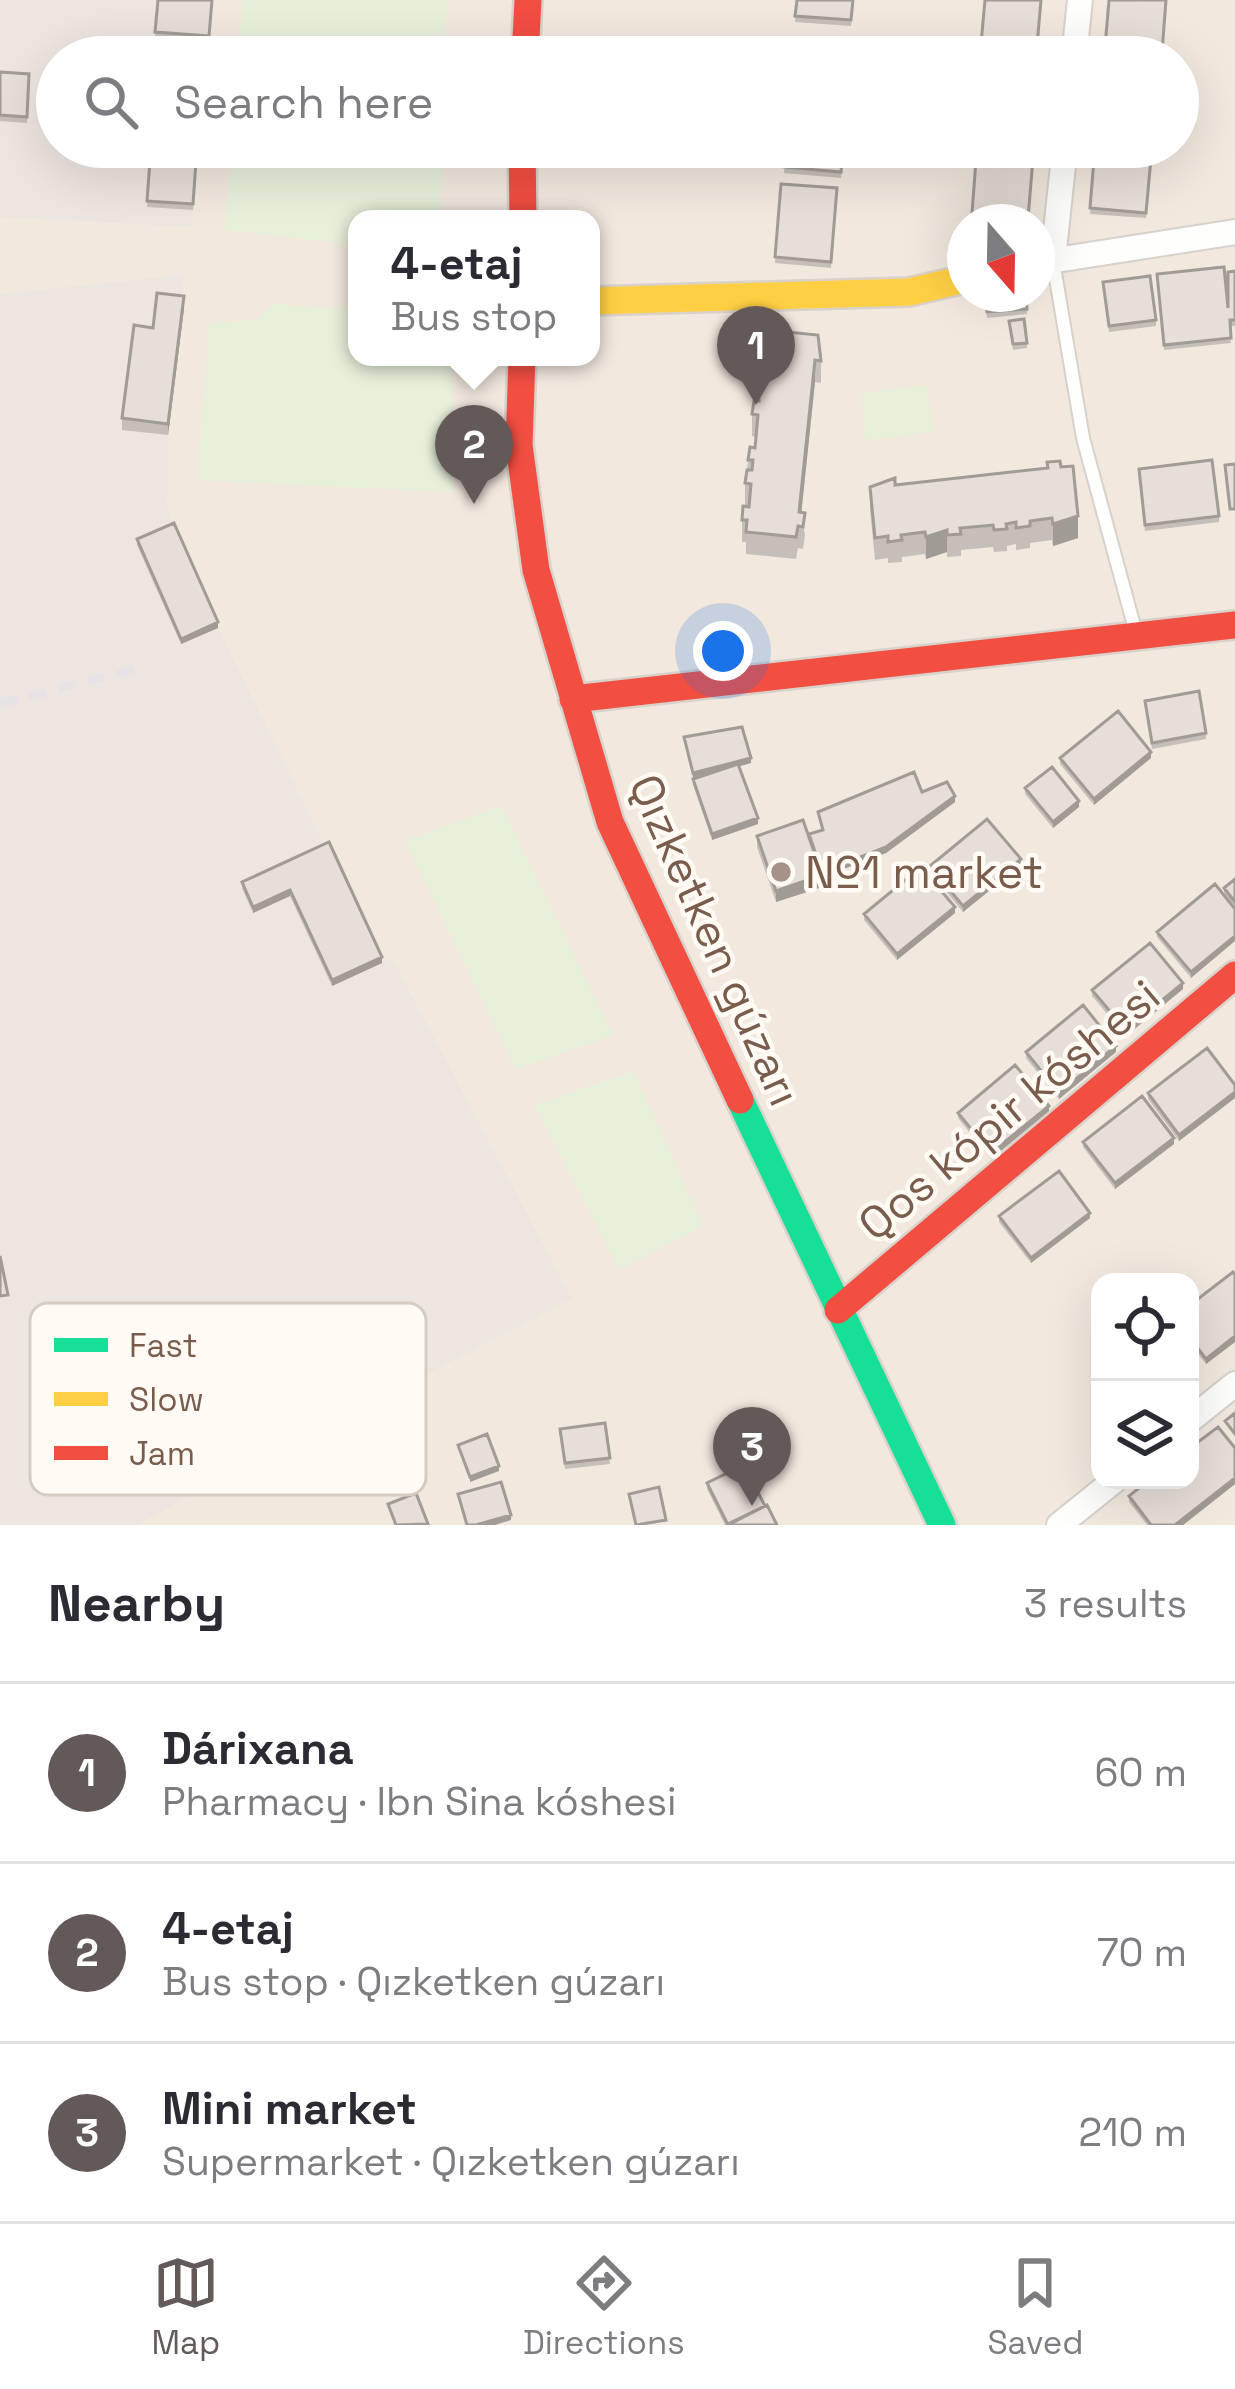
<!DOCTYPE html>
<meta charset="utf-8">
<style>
body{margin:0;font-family:"Space Grotesk",sans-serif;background:#f7f7f7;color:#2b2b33}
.controls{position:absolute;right:36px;bottom:36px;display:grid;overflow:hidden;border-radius:24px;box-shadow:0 12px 48px #0002}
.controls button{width:108px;height:108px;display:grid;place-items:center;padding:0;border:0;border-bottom:3px solid #e1e1e2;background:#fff;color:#2b2b33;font:60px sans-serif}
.compass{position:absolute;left:947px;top:204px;width:108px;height:108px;border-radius:50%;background:#fff;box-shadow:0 12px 48px #0002;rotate:160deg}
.you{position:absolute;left:723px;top:651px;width:42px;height:42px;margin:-30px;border:9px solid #fff;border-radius:50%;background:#1a73e8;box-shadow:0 0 0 18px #1a73e833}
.badge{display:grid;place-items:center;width:78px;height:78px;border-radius:50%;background:#625958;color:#fff;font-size:39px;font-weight:700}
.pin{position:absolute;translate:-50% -99px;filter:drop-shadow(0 3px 6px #0008)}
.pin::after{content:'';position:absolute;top:63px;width:42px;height:36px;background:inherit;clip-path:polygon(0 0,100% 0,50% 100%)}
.popup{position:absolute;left:348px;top:210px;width:252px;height:156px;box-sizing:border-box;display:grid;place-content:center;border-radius:24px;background:#fff;filter:drop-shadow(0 3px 9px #0005);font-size:39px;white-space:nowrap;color:#7c7c81}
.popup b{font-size:45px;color:#2b2b33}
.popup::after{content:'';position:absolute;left:50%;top:100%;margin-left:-24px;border:24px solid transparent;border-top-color:#fff}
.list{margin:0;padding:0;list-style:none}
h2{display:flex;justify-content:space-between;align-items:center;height:156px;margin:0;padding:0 48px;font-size:51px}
h2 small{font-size:39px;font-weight:400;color:#7c7c81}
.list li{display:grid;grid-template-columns:78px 1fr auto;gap:36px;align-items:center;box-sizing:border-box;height:180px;padding:0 48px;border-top:3px solid #e1e1e2}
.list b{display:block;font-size:45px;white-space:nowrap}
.list p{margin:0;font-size:39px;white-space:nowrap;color:#7c7c81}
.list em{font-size:39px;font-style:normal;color:#7c7c81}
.icon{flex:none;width:66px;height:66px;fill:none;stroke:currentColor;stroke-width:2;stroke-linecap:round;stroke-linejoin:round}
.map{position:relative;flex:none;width:1235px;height:1525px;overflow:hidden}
.search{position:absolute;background:#fff;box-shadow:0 12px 48px #0002;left:36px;right:36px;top:36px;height:132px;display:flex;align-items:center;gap:30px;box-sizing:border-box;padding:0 42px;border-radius:66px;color:#7c7c81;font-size:45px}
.sheet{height:696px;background:#fff}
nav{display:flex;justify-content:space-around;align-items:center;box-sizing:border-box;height:168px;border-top:3px solid #e1e1e2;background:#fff;font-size:33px;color:#7c7c81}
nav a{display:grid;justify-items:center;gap:6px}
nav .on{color:#625958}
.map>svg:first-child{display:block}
.residential{fill:#f2e8de;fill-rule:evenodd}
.industrial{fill:#ede5e0}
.green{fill:#e7f0db}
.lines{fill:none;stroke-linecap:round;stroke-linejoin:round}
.lane-casing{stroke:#d7d1cb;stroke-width:16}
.street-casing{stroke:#d7d1cb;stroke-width:28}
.fast-casing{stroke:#d9d2cb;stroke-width:32}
.slow-casing{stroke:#d9d2cb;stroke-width:32}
.jam-casing{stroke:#d9d2cb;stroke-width:32}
.lane{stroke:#fefefd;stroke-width:12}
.street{stroke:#fefefd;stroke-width:24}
.fast{stroke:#16e098;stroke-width:27}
.slow{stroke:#ffcf43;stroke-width:27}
.jam{stroke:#f24e42;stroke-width:27}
.rail{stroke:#e6e3e7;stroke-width:8;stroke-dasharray:18 12;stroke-linecap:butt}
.wall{fill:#c6bfb9}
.shaded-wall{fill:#a19b96}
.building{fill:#e6ded7;stroke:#a19b96;stroke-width:3}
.poi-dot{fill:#a69286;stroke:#fffaf3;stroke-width:4.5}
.labels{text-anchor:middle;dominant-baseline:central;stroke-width:9;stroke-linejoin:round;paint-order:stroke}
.poi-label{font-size:45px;fill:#7a5c4d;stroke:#fffaf3;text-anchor:start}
.street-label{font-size:45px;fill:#7a5c4d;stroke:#fffaf3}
.key{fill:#fffaf3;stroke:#d7cbc1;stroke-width:3}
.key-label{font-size:33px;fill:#7a5c4d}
</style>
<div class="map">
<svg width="1235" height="1525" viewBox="0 0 1235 1525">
<rect width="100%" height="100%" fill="#f9f5f0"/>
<path class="residential" d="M0 0H1235V1525H0ZM57 57H1178V147H57ZM357 219H591V357H357ZM965 222H1037V294H965ZM1100 1282H1190V1480H1100Z"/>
<path class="industrial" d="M0 0H212L207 57H57V147H198L192 227 0 217Z
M184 275 168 435 167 504 174 529 181 644 218 628 382 962 392 958 572 1299 135 1525H0V294Z"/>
<path class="green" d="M243 0H447L443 57H238Z
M232 147H442L441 219H357V245L225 230Z
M274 304 357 311V357H451L453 492 198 480 209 324 256 320Z
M927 385 933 432 866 440 861 393Z
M501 806 613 1035 516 1069 405 841Z
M633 1071 703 1226 619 1269 535 1105Z"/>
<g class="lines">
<defs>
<path id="lane" d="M1053 261 1083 438 1136 633"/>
<path id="street" d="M1074 57 1080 0
M1053 259 1065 147
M1037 263 1235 232
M1190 1420 1235 1384
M1059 1525 1115 1480"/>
<path id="fast" d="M740 1100 942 1525"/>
<path id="slow" d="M591 301 909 292 965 279"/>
<path id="jam" d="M525 57 528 0
M522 147 523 219
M522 357 519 445 536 570 610 822 740 1100
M573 699 1235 625
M838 1310 1235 975"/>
</defs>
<use href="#lane" class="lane-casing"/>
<use href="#street" class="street-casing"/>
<use href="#fast" class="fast-casing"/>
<use href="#slow" class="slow-casing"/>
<use href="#jam" class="jam-casing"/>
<use href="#lane" class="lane"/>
<use href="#street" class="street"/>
<use href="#fast" class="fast"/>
<use href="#slow" class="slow"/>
<use href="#jam" class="jam"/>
<path class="rail" d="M0 704 140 668"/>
</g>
<path class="wall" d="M158 0H212L209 42 155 38Z
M797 0H854L851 26 795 22Z
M1109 0H1166L1162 57 1105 52Z
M0 72 29 74 27 123 0 121Z
M151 147H198L193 210 147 207Z
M786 147H843L841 178 784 173Z
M977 147H1034L1028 222 972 219Z
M1095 147H1152L1146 218 1090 214Z
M781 184 837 188 831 268 775 263Z
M1235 271V326H1230L1231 343 1164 350 1157 274 1228 306Z
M1103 287 1156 320V326L1109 332Z
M1026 294 1027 314 987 318 985 298Z
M184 308 168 435 122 430V418Z
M1009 326 1027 343V348L1013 350Z
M759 356 821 361V383L815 382 801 513 805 535 803 549 798 548 796 559 746 554V542H742V520L749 506 745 505V483L750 447 755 448 756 437 752 436V414L757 401V379L762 380V378H759Z
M1061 467 1078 538 1053 546 1052 540 1030 543V548L1016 550V544L1007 546V551L994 552 993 547 961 550V556L947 557V552L926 559 925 554 902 557V562L888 563V558L875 560 870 509V487Z
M1139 469 1219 516V522L1145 531Z
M137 539 218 628 181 644 137 545Z
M1145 701 1206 733V739L1152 749Z
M684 737 751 763 740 766 758 824 712 840 693 785V779Z
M1060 758H1151L1094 805 1060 764Z
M1025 788 1079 807 1053 828 1025 794Z
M922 792 955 802 886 853 822 877V887L776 902 757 847V836L809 839 822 830 818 812Z
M329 842 382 963 332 986 290 896 253 913 242 888V882Z
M1021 865 963 912 930 872V866Z
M1235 879V908L1224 894V888Z
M1215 884 1191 978 1157 937V932Z
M955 913 897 960 864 920V914Z
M1183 989 1126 1036 1092 996V990Z
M1026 1052H1116L1059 1099 1026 1058Z
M1235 1085V1098L1179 1141 1148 1099V1093Z
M1049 1111 991 1159 958 1118V1113Z
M1083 1142 1174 1144 1115 1189 1083 1147Z
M999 1216 1090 1218 1031 1263 999 1222Z
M1235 1275V1342L1206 1364 1190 1344V1305Z
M75 1374 168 1477 118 1496 75 1380Z
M605 1423 610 1464 565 1469 560 1434Z
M1235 1448V1484L1183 1525H1147L1129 1502V1496Z
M707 1483 765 1506 777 1525H725L707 1489Z"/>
<path class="shaded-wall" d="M184 296V308L168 435V424Z
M815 360V382L800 526 799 512Z
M1078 516V538L1053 546V524Z
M947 530V552L926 559V537Z
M218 622V628L181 644V639Z
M1151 752V758L1094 805V799Z
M751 758V763L693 779V773Z
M955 796V802L886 853 822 877V872Z
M1079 801V807L1053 828V822Z
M758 818V824L712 840V834Z
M1021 859V865L963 912V906Z
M822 875V887L776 902V891Z
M290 890V896L253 913V907Z
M955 907V913L897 960V954Z
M1235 936V941L1191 978V972Z
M382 957V963L332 986V980Z
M1183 983V989L1126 1036V1030Z
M1116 1046V1052L1059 1099V1093Z
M1235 1092V1098L1179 1141V1135Z
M1049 1106V1111L991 1159V1153Z
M1174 1138V1144L1115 1189V1183Z
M1090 1213V1218L1031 1263V1258Z
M1235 1336V1342L1206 1364V1359Z
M499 1466V1471L470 1482V1477Z
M168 1472V1477L118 1496V1490Z
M1235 1478V1484L1183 1525H1175Z
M511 1515V1520L495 1525H476Z"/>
<path class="building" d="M158 0H212L209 36 155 32Z
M797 0H853L851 20 795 16Z
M985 0H1041L1036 57 980 55Z
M1109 0H1166L1162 52 1105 47Z
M792 45 817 46V57H791Z
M1105 53 1151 57H1105Z
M0 72 29 74 27 117 0 115Z
M151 147H197L193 204 147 201Z
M786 147H843L841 172 784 167Z
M977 147H1034L1028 218 972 213Z
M1095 147H1152L1146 213 1090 208Z
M781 184 837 188 831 262 775 257Z
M1224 267 1228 308V272L1235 271V320H1230L1231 338 1164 345 1157 274Z
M1150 276 1156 320 1109 326 1103 282Z
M157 293 184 296 168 424 122 418 134 325 153 328Z
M1026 294 1027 309 987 312 985 298Z
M1024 319 1027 343 1013 344 1009 321Z
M767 330 818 335 821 361 815 360 799 512 805 513 803 527 798 526 796 537 746 532 747 520H742L743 506 749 507 751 484 745 483 747 470H752L753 460H748L750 447 755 448 758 415 752 414 754 401H759L757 379 762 380 764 356H759L760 342H765Z
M1212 460 1219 516 1145 525 1139 469Z
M1060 461 1061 467 1073 466 1078 516 1053 524 1052 518 1030 521V526L1016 528V522L1006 524 1007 529 994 530 993 525 960 528 961 534 947 535V530L926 537 925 532 901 535 902 540 888 542V536L875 538 870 487 895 478V485L1048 468 1047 462Z
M1235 464V509H1230L1225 465Z
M174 523 218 622 181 639 137 539Z
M1199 691 1206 733 1152 743 1145 701Z
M1118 711 1151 752 1094 799 1060 758Z
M742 727 751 758 693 773 684 737Z
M738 764 758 818 712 834 693 779Z
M1052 767 1079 801 1053 822 1025 788Z
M914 772 922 792 947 782 955 796 886 847 822 872 809 834 823 830 818 812Z
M987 819 1021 859 963 906 930 866Z
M803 820 822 875 776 891 757 836Z
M329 842 382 957 332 980 290 890 253 907 242 882Z
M921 867 955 907 897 954 864 914Z
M1235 879V902L1224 888Z
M1215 884 1235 909V936L1191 972 1157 932Z
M1150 943 1183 983 1126 1030 1092 990Z
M1083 1005 1116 1046 1059 1093 1026 1052Z
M1207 1048 1235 1085V1092L1179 1135 1148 1093Z
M1015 1065 1049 1106 991 1153 958 1113Z
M1142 1096 1174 1138 1115 1183 1083 1142Z
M1059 1171 1090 1213 1031 1258 999 1216Z
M0 1256 8 1295 0 1296Z
M1233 1272 1235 1275V1336L1206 1359 1190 1338V1305Z
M125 1355 168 1472 118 1490 75 1374Z
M1235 1413V1434L1225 1421Z
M605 1423 610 1458 565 1463 560 1429Z
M1218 1427 1235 1448V1478L1175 1525H1151L1129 1496 1149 1480H1190V1448Z
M487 1434 499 1466 470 1477 458 1445Z
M744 1465 765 1506 728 1525 707 1483Z
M501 1482 511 1515 476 1525H467L458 1494Z
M659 1487 666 1520 636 1525 629 1494Z
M416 1493 428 1524 396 1525 388 1504Z
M767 1505 777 1525H731L730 1523Z"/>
<circle class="poi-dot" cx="781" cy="872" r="12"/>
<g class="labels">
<g class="poi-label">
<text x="805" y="872">№1 market</text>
</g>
<g class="street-label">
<text transform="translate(715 940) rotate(66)">Qızketken gúzarı</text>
<text transform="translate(1009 1110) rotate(-40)">Qos kópir kóshesi</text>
</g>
</g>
<rect x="30" y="1303" width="396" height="192" rx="18" class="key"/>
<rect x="54" y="1338" width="54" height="14" fill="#16e098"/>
<rect x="54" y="1392" width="54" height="14" fill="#ffcf43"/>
<rect x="54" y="1446" width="54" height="14" fill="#f24e42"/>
<g class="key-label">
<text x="129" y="1357">Fast</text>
<text x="129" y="1411">Slow</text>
<text x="129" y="1465">Jam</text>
</g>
</svg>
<div class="controls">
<button><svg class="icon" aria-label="locate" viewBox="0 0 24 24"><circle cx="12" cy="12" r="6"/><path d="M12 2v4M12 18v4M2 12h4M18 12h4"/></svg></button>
<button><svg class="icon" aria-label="layers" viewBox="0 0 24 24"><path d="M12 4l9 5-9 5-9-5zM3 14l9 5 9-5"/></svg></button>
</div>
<svg class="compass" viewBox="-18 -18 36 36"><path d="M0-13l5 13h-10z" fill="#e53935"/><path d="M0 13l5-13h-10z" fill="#7c7c81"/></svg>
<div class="you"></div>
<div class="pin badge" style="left:756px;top:405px">1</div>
<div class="pin badge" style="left:474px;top:504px">2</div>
<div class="popup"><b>4-etaj</b>Bus stop</div>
<div class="pin badge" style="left:752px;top:1506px">3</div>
<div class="search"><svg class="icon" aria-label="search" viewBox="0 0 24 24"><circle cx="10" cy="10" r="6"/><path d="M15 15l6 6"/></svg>Search here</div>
</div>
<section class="sheet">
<h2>Nearby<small>3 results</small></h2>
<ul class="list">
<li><span class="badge">1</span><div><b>Dárixana</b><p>Pharmacy · Ibn Sina kóshesi</p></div><em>60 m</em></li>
<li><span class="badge">2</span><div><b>4-etaj</b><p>Bus stop · Qızketken gúzarı</p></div><em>70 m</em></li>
<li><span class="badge">3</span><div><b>Mini market</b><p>Supermarket · Qızketken gúzarı</p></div><em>210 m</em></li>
</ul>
</section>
<nav>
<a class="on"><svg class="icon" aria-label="map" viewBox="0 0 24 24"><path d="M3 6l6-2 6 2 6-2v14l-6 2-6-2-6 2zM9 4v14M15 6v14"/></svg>Map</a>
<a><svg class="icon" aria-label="directions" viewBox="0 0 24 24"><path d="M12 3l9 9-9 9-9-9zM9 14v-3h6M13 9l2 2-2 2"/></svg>Directions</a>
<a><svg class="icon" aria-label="saved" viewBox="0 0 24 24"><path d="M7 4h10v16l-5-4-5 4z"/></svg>Saved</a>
</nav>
